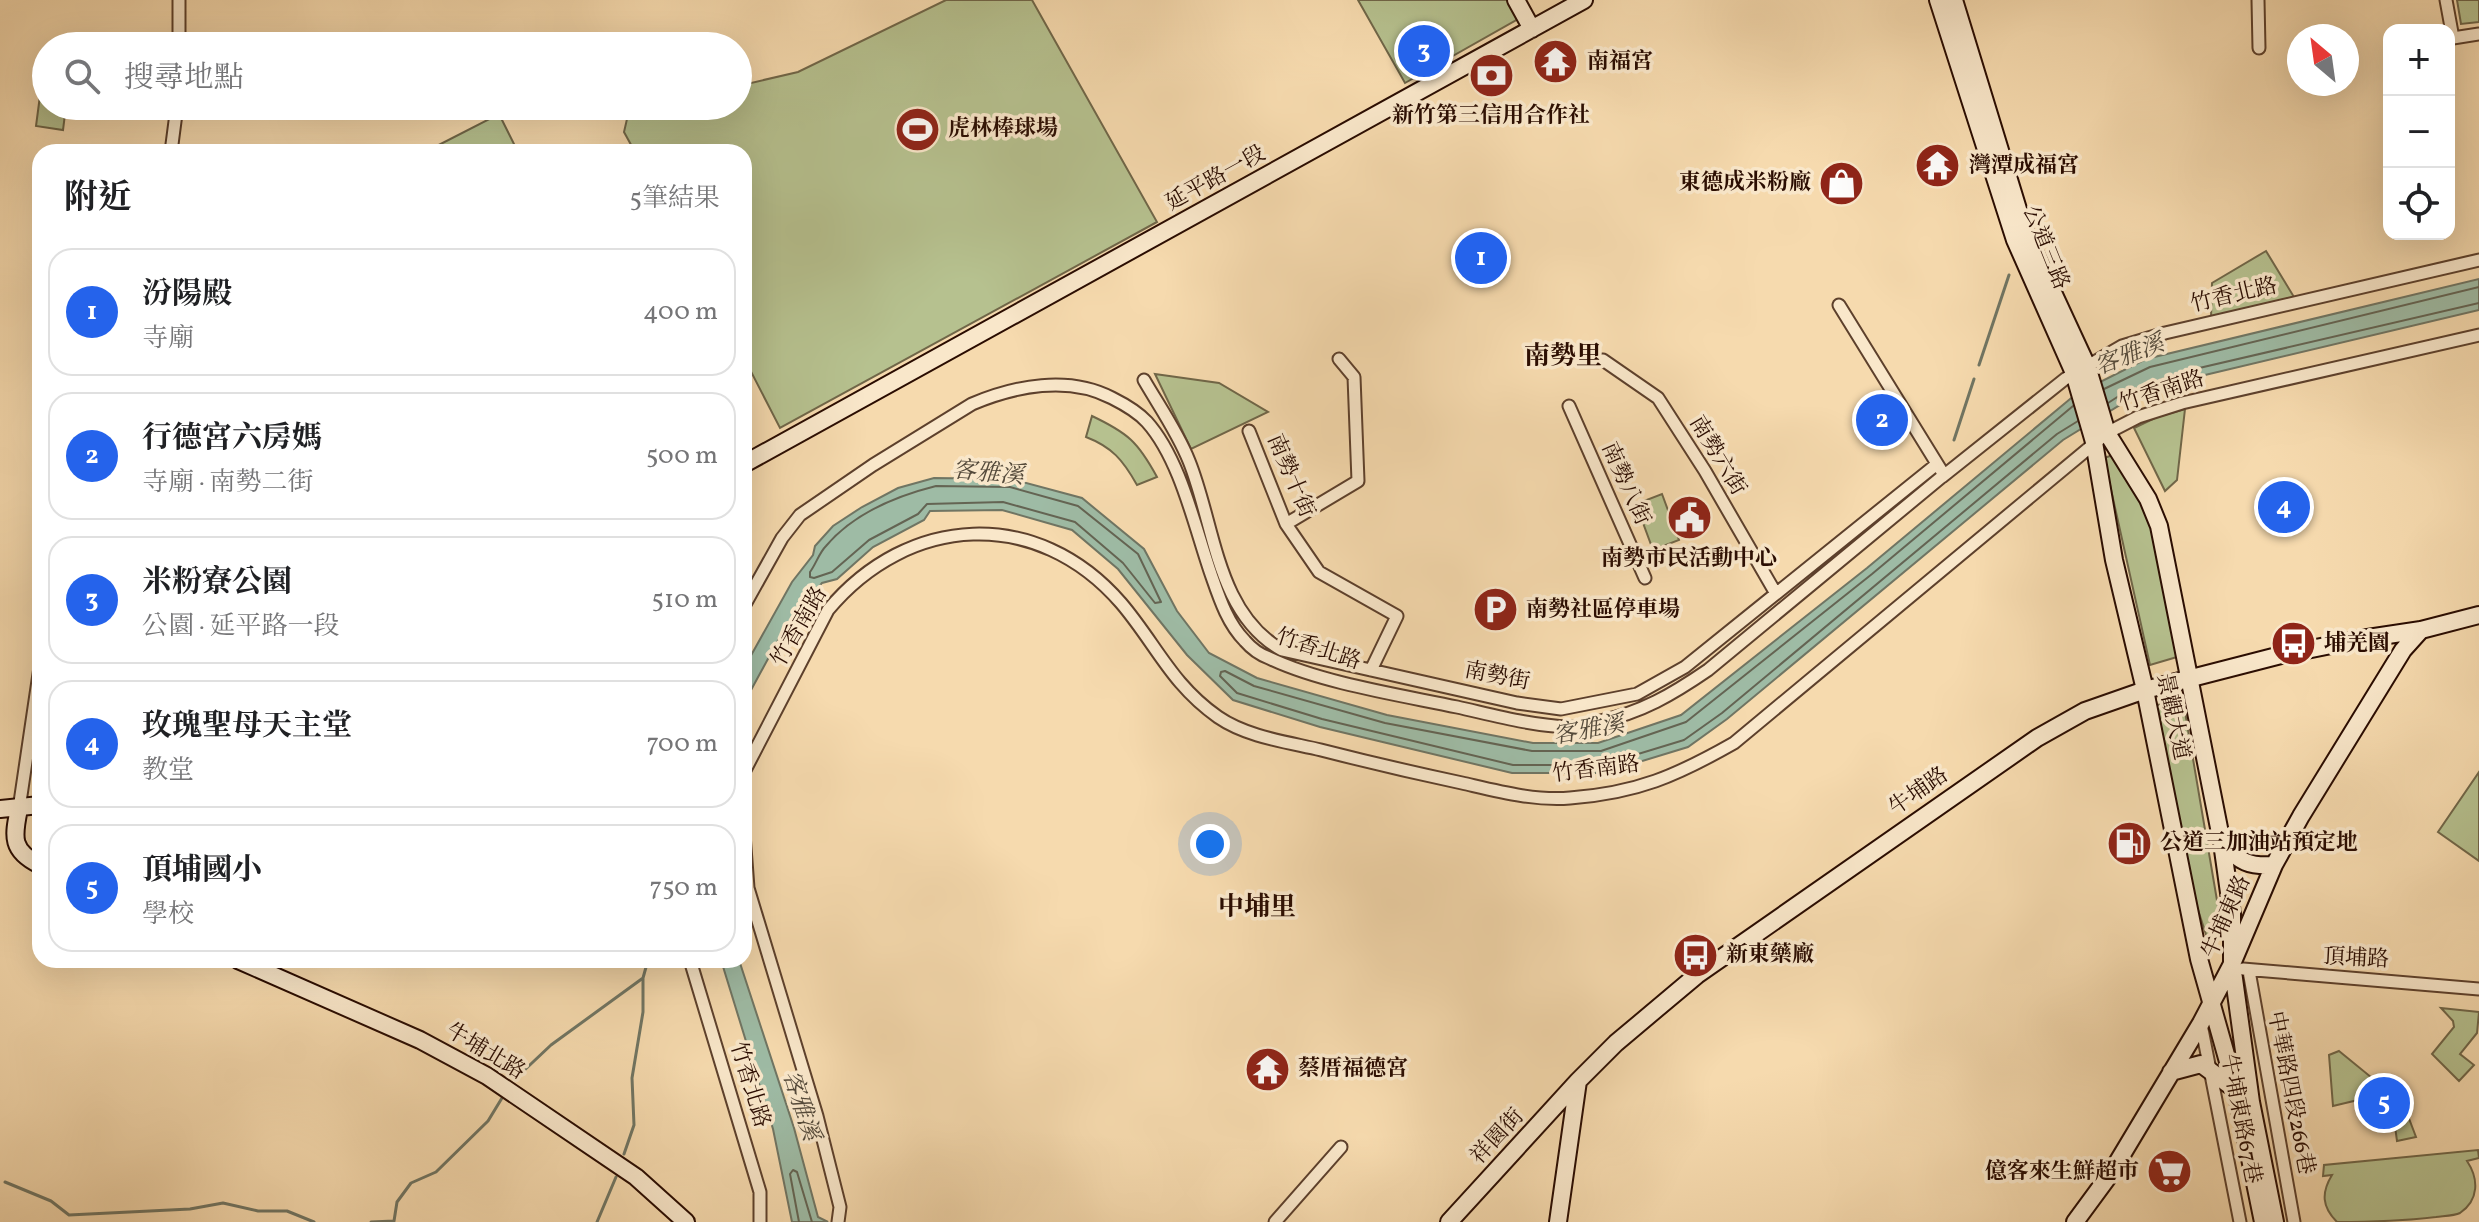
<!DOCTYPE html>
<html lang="zh-TW">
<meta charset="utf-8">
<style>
body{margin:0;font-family:Vollkorn,"Noto Serif TC",serif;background:#f2f2f2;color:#202124}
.controls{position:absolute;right:24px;top:24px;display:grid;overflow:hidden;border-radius:16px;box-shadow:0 8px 32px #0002}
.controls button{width:72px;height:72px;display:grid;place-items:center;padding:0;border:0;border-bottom:2px solid #e0e0e0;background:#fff;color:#202124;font:40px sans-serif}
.compass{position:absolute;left:2287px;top:24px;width:72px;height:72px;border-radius:50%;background:#fff;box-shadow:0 8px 32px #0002;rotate:331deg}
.you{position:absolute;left:1210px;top:844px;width:28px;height:28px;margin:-20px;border:6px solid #fff;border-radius:50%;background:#1a73e8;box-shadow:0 0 0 12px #1a73e833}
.badge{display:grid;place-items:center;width:52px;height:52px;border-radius:50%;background:#2563eb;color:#fff;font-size:26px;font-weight:700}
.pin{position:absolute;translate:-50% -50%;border:4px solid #fff;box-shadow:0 2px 8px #0006}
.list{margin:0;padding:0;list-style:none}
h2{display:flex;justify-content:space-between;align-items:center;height:104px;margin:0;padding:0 32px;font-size:34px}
h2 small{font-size:26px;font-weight:400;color:#757577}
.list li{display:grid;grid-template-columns:52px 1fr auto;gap:24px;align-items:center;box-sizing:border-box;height:128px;margin:0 16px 16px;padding:0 16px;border:2px solid #e0e0e0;border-radius:24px}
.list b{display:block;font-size:30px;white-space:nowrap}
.list p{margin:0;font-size:26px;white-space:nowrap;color:#757577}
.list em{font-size:26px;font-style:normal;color:#757577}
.icon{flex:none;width:44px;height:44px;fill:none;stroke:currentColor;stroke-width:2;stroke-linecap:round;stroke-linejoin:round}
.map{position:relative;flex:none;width:2479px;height:1222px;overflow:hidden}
.search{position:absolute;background:#fff;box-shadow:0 8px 32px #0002;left:32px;top:32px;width:720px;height:88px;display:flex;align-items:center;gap:20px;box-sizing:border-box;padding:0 28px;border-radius:44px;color:#757577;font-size:30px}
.panel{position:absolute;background:#fff;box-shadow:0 8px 32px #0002;left:32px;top:144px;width:720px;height:824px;border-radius:24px}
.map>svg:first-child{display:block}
.green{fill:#b6c18f;stroke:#706648;stroke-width:2}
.water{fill:#9ebba5;stroke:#707563;stroke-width:2}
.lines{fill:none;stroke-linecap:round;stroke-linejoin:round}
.shore{stroke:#646453;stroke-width:2}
.stream{stroke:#707563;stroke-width:3}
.street-casing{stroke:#5d402c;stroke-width:15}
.secondary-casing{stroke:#2a0c01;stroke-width:20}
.street{stroke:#f9e7ca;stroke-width:11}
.secondary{stroke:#f9e7ca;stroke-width:16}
.labels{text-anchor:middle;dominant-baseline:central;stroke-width:7;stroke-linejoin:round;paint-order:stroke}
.poi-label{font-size:22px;font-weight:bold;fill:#2a0c01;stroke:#f9e7ca;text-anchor:start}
.street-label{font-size:22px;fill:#2a0c01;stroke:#f9e7ca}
.water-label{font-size:24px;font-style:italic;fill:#53493a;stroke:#f9e7ca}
.quarter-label{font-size:26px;font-weight:bold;fill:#2a0c01;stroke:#f9e7ca}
</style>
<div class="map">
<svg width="2479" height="1222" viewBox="0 0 2479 1222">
<rect width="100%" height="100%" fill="#f6daae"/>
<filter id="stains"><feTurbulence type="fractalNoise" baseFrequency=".0025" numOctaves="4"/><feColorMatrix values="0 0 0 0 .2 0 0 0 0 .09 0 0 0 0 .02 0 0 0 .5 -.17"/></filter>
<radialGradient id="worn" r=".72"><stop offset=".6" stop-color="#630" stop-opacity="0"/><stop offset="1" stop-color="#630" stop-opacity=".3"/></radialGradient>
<path class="green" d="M946 0H1032L1157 222 780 428 744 358V152H635L624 132 630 106H738V86L798 72Z
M1358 0H1508L1518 19 1405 83Z
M2457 0H2479V22L2461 24Z
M41 88 46 89V106H66L63 130 36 126Z
M499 114 518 152H425Z
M2266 251 2294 297 2211 318 2212 283Z
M1155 374 1219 383 1268 412 1191 449Z
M2185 409 2177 480 2165 491 2134 428 2157 417Z
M1092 416C1128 433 1138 442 1157 477L1137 485C1123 460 1112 447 1086 437Z
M2113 455 2139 498 2152 528 2177 657 2150 665 2104 458Z
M1662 494 1679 540 1653 550 1636 504Z
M2183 700 2220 918 2209 944 2192 891 2157 705Z
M2479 772V861L2438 832Z
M2441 1008 2479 1012 2477 1033 2460 1054 2474 1065 2459 1081 2432 1054 2454 1027 2453 1021Z
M2339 1051 2377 1082 2362 1099 2333 1106 2329 1055Z
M2405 1108 2416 1137 2397 1141 2394 1119Z
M2478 1150 2479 1158 2467 1161C2479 1179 2479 1200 2460 1213 2454 1216 2443 1216 2436 1217 2402 1221 2370 1222 2337 1222 2322 1207 2321 1193 2332 1175L2323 1176 2324 1165Z"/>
<path class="water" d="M2479 279V310L2184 380 2125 402 2063 440 1727 719 1688 747 1603 773H1512L1320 727 1233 700 1187 655 1118 569 1072 530 1002 510 930 511 924 520 873 547 837 579 822 583 782 633 744 703V668L792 582 813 555 815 546 833 526 862 507 898 488 934 478 1011 479 1082 498 1144 549 1177 611 1209 653 1257 678 1387 715 1533 743H1598L1681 715 1867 568 2076 394 2146 359Z
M721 960H739L794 1128 818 1217 828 1222H792L773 1129Z"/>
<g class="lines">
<path class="shore" d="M2104 389 2150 367 2479 287
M2108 403 2122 394 2182 372 2479 303
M2073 406 1872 574 1686 722 1601 751H1532L1385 723 1254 686 1225 671 1221 672 1220 676 1237 693 1322 719 1513 765H1602L1684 740 1722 713 2057 434 2078 421
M936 486 1010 487 1078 506 1138 554 1161 602 1155 603 1123 563 1075 522 1003 502 927 504 918 514 869 540 832 572 814 578 810 577V572C816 564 819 553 826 546 853 514 896 496 936 486Z
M799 1222 790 1174 793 1170 797 1172 812 1222"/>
<path class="stream" d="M1979 365 2009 275
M1954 440 1974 379
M515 1079 551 1045 643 978 648 960
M624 1154 634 1125 632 1078 643 1012V978
M5 1182 51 1201 69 1215 190 1209 223 1203 258 1211H287L314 1222
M371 1222 394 1221 397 1202 411 1183 436 1172 488 1121 502 1098
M597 1222 616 1177"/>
<defs>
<path id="street" d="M2258 0 2259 48
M2446 0 2453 38 2479 34
M179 46V0
M171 152 177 106
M1603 360 1658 398 1705 471 1775 592
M1144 380C1159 406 1178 433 1189 461 1215 525 1216 613 1282 650L1517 703 1561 709 1637 694 1685 667 1937 464
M1569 406 1645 578
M1249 431 1286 524 1319 572 1397 616 1371 670
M1942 477 2065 379 2122 346 2165 333 2479 260
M1286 524 1358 481 1354 377 1339 359
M744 606 782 538 800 515 873 465 972 404C1015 386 1068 375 1112 398 1124 404 1137 411 1147 422 1181 460 1195 529 1212 577 1220 600 1228 624 1245 641 1251 648 1261 655 1269 658 1321 683 1400 695 1457 707 1493 715 1532 726 1570 727 1579 727 1590 723 1600 721 1641 713 1673 694 1708 670L1944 475 1839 305
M744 772 828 610C908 514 1037 506 1121 603 1156 644 1171 684 1218 717 1247 737 1287 742 1321 750 1368 762 1415 773 1462 783 1497 791 1534 801 1570 798 1637 793 1676 776 1734 743L2107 433 2138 417 2182 403 2479 335
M19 809 40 667
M744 834 748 888 817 1116 840 1207 838 1222
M690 960 760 1192V1222
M2243 969 2479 989
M2249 971 2294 1222
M2201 1024 2240 1222
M1275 1222 1341 1147"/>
<path id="secondary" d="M1516 0 1532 29
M1938 0 2015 240 2074 373 2094 442 2114 560 2145 690 2199 959 2236 1090 2263 1222
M1954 0 2025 232 2087 366 2107 433 2148 499 2159 526 2222 843 2232 914V964L2251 1102 2275 1222
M744 464 1584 0
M0 809 40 805
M19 809C13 837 11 851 40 865
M2222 843C2239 862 2250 867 2274 865
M238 960 420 1040 487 1076 636 1177 686 1222
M2171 1072 2201 1064 2236 1090
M1449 1222 1578 1081
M1558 1222 1578 1081 1616 1043 1697 975 2037 738 2085 711 2145 690 2281 655 2361 639 2421 630 2479 615
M2075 1222 2111 1173 2201 1023 2232 964 2274 865 2301 816 2403 650 2421 630"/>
</defs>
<use href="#street" class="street-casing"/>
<use href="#secondary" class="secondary-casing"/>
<use href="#street" class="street"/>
<use href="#secondary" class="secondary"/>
</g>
<defs>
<symbol id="temple-disc" viewBox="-11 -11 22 22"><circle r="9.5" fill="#8f2418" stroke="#f9e7ca"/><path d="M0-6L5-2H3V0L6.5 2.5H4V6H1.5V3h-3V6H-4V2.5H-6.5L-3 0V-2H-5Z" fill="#fff"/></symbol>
<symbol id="bank-disc" viewBox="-11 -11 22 22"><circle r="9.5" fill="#8f2418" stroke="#f9e7ca"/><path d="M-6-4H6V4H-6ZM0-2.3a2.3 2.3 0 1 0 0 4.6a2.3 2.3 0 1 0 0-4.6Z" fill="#fff"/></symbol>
<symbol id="stadium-disc" viewBox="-11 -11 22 22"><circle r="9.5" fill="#8f2418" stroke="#f9e7ca"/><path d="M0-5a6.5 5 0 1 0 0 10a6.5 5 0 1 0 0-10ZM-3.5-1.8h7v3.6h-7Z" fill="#fff"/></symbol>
<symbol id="shop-disc" viewBox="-11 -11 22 22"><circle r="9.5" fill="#8f2418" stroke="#f9e7ca"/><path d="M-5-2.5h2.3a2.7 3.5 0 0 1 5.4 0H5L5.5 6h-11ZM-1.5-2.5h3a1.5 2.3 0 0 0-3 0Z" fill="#fff"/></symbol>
<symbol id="civic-disc" viewBox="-11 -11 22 22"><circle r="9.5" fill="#8f2418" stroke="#f9e7ca"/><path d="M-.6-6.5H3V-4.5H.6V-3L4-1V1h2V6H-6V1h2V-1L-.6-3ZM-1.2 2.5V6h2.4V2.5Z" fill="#fff"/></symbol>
<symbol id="parking-disc" viewBox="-11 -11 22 22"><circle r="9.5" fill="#8f2418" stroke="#f9e7ca"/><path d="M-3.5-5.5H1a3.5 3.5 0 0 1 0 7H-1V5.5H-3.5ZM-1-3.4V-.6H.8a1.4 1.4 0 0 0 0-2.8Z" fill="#fff"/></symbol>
<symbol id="bus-disc" viewBox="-11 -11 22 22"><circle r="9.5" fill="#8f2418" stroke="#f9e7ca"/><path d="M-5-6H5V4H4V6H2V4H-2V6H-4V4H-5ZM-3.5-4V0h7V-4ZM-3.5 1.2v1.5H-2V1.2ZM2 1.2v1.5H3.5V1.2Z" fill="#fff"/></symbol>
<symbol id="fuel-disc" viewBox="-11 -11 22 22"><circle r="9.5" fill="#8f2418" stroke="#f9e7ca"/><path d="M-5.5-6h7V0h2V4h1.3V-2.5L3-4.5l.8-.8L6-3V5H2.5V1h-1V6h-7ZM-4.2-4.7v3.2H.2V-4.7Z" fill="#fff"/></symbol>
<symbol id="supermarket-disc" viewBox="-11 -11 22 22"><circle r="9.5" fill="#8f2418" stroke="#f9e7ca"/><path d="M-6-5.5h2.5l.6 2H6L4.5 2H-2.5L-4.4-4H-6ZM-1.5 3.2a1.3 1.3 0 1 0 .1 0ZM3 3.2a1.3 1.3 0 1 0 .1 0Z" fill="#fff"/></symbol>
</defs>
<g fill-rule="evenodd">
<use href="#temple-disc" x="1530" y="36" width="51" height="51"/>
<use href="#bank-disc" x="1466" y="50" width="51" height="51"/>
<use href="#stadium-disc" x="892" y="104" width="51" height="51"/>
<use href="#temple-disc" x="1912" y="140" width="51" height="51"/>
<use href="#shop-disc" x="1816" y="158" width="51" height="51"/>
<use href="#civic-disc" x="1664" y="492" width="51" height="51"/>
<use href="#parking-disc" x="1470" y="584" width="51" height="51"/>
<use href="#bus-disc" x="2268" y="618" width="51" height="51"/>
<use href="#fuel-disc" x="2104" y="818" width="51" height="51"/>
<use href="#bus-disc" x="1670" y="930" width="51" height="51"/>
<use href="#temple-disc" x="1242" y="1044" width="51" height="51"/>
<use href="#supermarket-disc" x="2144" y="1146" width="51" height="51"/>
</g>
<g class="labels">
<g class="poi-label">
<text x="1587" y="62">南福宮</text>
<text x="1491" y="116" text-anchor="middle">新竹第三信用合作社</text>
<text x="948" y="129">虎林棒球場</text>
<text x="1969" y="166">灣潭成福宮</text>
<text x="1811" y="183" text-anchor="end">東德成米粉廠</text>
<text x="1689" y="559" text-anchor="middle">南勢市民活動中心</text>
<text x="1526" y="610">南勢社區停車場</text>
<text x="2324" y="644">埔羌園</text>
<text x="2160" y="843">公道三加油站預定地</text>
<text x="1726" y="955">新東藥廠</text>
<text x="1298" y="1069">蔡厝福德宮</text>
<text x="2139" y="1172" text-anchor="end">億客來生鮮超市</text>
</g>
<g class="street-label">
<text transform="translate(1216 179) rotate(-29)">延平路一段</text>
<text transform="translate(2045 248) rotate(68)">公道三路</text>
<text transform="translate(2234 296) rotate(-13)">竹香北路</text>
<text transform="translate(2162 392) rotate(-18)">竹香南路</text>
<text transform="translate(1717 456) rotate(59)">南勢六街</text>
<text transform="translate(1290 476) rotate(67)">南勢十街</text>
<text transform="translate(1625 484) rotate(66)">南勢八街</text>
<text transform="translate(800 627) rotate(-60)">竹香南路</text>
<text transform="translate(1318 650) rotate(18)">竹香北路</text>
<text transform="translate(1497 677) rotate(11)">南勢街</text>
<text transform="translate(2172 717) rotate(78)">景觀大道</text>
<text transform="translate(1596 770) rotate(-7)">竹香南路</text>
<text transform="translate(1919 792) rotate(-35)">牛埔路</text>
<text transform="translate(2227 917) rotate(-66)">牛埔東路</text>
<text transform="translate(2356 959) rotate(3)">頂埔路</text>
<text transform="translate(485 1052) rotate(31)">牛埔北路</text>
<text transform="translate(749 1085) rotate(73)">竹香北路</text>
<text transform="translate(2290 1093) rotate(79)">中華路四段266巷</text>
<text transform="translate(2240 1119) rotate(79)">牛埔東路67巷</text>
<text transform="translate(1498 1137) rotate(-47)">祥園街</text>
</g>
<g class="water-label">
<text transform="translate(2130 356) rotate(-21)">客雅溪</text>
<text transform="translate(988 474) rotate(5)">客雅溪</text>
<text transform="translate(1589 731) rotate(-10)">客雅溪</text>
<text transform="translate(800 1106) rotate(72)">客雅溪</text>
</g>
<g class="quarter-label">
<text x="1563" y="357">南勢里</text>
<text x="1257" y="908">中埔里</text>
</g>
</g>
<rect width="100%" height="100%" filter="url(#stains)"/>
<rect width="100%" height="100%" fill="url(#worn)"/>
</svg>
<div class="controls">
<button>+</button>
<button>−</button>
<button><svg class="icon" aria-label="locate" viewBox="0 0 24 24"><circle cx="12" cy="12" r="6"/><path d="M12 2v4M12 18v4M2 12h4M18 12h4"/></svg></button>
</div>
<svg class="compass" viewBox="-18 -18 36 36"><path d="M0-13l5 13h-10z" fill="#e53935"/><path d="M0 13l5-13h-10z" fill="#757577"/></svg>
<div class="you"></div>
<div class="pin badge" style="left:1481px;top:258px">1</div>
<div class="pin badge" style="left:1882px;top:420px">2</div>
<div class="pin badge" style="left:1424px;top:51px">3</div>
<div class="pin badge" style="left:2284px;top:507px">4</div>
<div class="pin badge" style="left:2384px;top:1103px">5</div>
<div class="search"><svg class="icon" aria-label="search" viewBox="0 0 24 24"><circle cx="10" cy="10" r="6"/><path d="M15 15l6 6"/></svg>搜尋地點</div>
<section class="panel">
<h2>附近<small>5筆結果</small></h2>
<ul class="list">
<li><span class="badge">1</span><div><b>汾陽殿</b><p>寺廟</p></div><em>400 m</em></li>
<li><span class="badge">2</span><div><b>行德宮六房媽</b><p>寺廟 · 南勢二街</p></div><em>500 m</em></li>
<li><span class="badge">3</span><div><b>米粉寮公園</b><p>公園 · 延平路一段</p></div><em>510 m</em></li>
<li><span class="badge">4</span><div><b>玫瑰聖母天主堂</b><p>教堂</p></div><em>700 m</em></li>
<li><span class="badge">5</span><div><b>頂埔國小</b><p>學校</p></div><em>750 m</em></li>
</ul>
</section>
</div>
